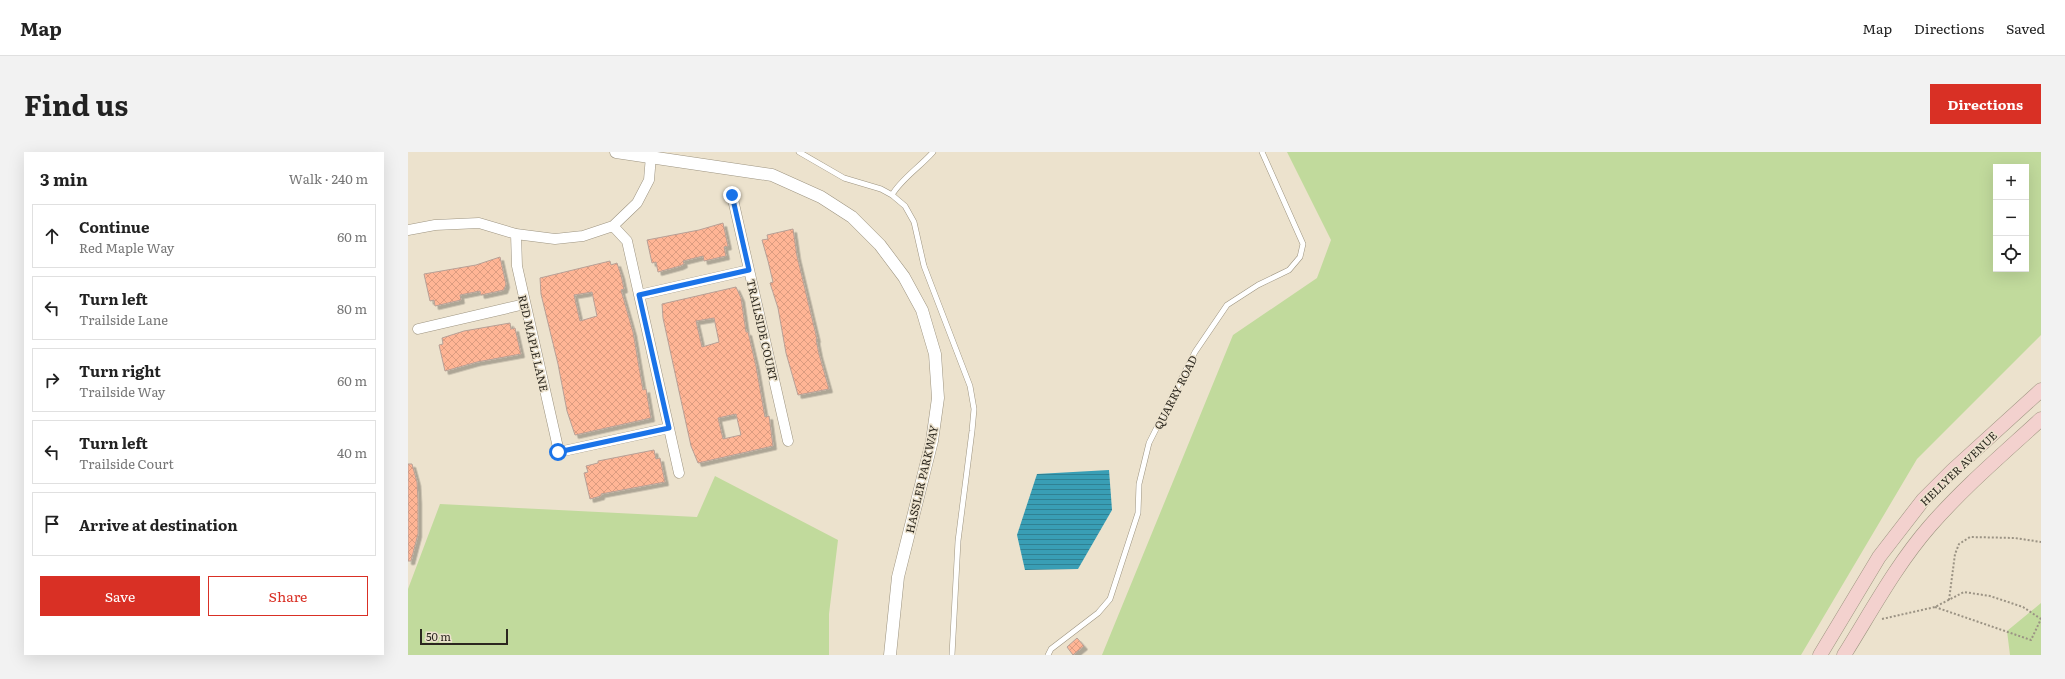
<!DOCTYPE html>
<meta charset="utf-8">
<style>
body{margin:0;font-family:Literata,serif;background:#f2f2f2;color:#222}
.controls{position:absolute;right:12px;top:12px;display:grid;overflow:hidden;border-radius:0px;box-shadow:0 4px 16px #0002}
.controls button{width:36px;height:36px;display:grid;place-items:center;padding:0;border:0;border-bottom:1px solid #e0e0e0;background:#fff;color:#222;font:20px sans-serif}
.scale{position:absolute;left:12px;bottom:10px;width:88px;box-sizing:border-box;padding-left:4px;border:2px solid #2b271f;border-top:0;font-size:11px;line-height:14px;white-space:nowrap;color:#2b271f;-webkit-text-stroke:3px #ece2cd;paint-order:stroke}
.stop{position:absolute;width:12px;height:12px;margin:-9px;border:3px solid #1a73e8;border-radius:50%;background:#fff}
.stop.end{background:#1a73e8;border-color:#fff;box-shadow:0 1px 4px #0008}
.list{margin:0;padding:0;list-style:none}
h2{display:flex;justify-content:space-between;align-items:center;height:52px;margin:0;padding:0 16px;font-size:17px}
h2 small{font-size:13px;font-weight:400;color:#767676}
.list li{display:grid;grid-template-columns:26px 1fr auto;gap:12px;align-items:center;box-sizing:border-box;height:64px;margin:0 8px 8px;padding:0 8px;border:1px solid #e0e0e0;border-radius:0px}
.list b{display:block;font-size:15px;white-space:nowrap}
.list p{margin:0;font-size:13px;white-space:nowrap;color:#767676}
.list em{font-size:13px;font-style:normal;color:#767676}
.actions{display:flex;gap:8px;padding:12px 16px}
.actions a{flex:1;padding:9px 0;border:1px solid #d93025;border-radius:0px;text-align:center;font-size:14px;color:#d93025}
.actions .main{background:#d93025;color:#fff}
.icon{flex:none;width:22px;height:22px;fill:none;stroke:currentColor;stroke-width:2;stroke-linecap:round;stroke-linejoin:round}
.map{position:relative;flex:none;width:1633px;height:503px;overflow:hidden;border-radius:0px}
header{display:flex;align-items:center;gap:24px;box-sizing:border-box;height:56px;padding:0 20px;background:#fff;border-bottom:1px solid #e0e0e0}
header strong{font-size:19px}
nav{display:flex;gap:22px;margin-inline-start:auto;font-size:14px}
.intro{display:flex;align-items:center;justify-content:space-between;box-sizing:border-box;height:96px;padding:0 24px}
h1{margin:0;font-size:28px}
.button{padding:10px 18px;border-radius:0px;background:#d93025;color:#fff;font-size:14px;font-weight:700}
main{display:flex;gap:24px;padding:0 24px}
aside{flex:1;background:#fff;border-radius:0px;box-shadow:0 4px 16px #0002}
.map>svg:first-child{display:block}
.grass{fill:#c1da9c;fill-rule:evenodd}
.water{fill:url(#water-rules)}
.building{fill:url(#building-cross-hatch);stroke:#b7a096;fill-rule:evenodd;filter:url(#shadow)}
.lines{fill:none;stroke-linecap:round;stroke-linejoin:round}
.service-casing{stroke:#9d9480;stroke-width:6}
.minor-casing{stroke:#9d9480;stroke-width:11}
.tertiary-casing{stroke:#9d9480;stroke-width:13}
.secondary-casing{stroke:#9d9480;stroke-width:15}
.path{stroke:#9b9384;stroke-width:2;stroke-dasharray:2 2;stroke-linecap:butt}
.service{stroke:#fff;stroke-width:5}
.minor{stroke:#fff;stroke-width:10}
.tertiary{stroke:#fff;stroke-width:12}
.secondary{stroke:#f3d1ce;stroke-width:14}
.route{stroke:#1a73e8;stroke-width:5}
.labels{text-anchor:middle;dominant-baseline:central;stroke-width:3;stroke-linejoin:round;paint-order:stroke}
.street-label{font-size:11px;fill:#2b271f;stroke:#ece2cd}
</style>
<header>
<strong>Map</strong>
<nav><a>Map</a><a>Directions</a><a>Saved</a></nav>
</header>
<div class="intro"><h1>Find us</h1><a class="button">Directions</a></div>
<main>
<aside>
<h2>3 min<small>Walk · 240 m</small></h2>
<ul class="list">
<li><svg class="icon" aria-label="ahead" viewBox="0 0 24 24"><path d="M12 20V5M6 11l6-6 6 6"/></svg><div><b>Continue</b><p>Red Maple Way</p></div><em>60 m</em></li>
<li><svg class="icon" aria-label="left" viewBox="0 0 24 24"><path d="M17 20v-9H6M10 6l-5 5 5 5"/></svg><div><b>Turn left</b><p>Trailside Lane</p></div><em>80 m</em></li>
<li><svg class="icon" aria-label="right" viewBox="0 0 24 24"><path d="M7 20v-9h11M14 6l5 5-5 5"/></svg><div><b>Turn right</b><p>Trailside Way</p></div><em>60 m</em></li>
<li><svg class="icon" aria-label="left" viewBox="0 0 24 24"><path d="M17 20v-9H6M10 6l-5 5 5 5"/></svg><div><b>Turn left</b><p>Trailside Court</p></div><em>40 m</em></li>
<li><svg class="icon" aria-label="arrive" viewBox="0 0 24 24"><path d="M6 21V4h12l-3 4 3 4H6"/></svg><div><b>Arrive at destination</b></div></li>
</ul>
<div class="actions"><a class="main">Save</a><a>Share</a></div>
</aside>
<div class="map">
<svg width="1633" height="503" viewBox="0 0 1633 503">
<defs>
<pattern id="water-rules" width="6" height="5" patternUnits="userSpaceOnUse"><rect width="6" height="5" fill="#399eb5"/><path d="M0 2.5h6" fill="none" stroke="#308193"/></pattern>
<pattern id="building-cross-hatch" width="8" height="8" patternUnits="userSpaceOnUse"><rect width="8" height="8" fill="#ffb595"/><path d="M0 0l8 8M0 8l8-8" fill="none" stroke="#db9c80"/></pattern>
<filter id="shadow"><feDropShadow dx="3.5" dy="3.5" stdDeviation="0" flood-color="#0004"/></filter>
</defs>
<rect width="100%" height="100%" fill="#ece2cd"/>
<path class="grass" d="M879 0H1633V183L1509 307 1393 503H694L825 183 909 126 923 88ZM1588 15H1618V117H1588Z
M307 324 430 388 421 462V503H0V437L32 352 289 365Z
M1633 451V503H1602L1599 479Z"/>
<path class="water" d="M701 318 704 358 670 417 617 418 609 383 629 322Z"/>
<path class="building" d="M315 71 320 94 316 95 318 104 296 109 295 104 275 109 276 112 272 114 250 120 248 110 244 111 239 88 291 78Z
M385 77 389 104 409 187H408L411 202 421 237 390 243 378 201 370 156 362 131 365 130 360 109 354 88 360 87 359 83Z
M92 105 98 132 96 138 73 143 72 139 52 143 53 148 27 154 26 148 22 149 16 122 68 113Z
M202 109 203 113 209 111 213 123 216 137 213 138 225 180 235 238 238 237 243 266 167 283 159 259 150 212 133 142 132 126ZM184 140 189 164 172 169 166 143Z
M328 135 333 146 338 180H340L348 214 357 265 361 264 365 294 290 311 283 294 255 166 254 152ZM306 166 311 190 294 195 288 169ZM328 262 333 283 315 287 310 266Z
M102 171 103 177 107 176 113 202 69 210 37 219 31 193 35 192 34 186 56 179Z
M246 298 248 307 252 306 257 330 193 342V344L182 347 176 321 180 320 178 314 190 311V309Z
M0 312H4L9 330 10 348V382L3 409H0Z
M669 486 676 494 665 503 659 495Z"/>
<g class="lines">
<defs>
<path id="service" d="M391 0 436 26 473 37 484 43 497 54 506 70 516 114 562 234 566 257 564 279 550 389 544 503
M484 43C492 28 513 14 525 0
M640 503 643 497 690 461 702 447 730 361 731 332 741 291 787 200 819 153 850 133 881 118 892 105 895 92 854 0"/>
<path id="minor" d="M324 43 380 289
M205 74 219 89 271 321
M0 78 27 73 71 71 108 82 147 87 175 84 205 74 229 51 241 28 243 4
M108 82 109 114 151 300 261 276
M231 143 341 118
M10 177 117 152"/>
<path id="tertiary" d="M208 0 364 23 413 45 444 65 472 93 496 125 514 158 527 202 530 246 524 289 490 425 482 503"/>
<path id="secondary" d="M1412 503 1471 405 1515 348 1544 319 1633 238
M1436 503C1463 460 1488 413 1522 374 1556 335 1595 302 1633 267"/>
</defs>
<use href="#service" class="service-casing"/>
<use href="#minor" class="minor-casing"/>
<use href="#tertiary" class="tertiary-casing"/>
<use href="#secondary" class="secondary-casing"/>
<path class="path" d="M1541 448 1547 402 1551 392 1562 385 1607 386 1633 390
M1527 455 1623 488 1633 467
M1474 467 1527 455 1556 440 1582 444 1615 455 1633 467"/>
<use href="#service" class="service"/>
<use href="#minor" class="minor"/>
<use href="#tertiary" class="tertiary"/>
<use href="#secondary" class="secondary"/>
</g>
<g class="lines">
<path class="route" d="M150 300 261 276 231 143 341 118 324 43"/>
</g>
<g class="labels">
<g class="street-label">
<text transform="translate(355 178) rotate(77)">TRAILSIDE COURT</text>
<text transform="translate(126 191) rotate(77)">RED MAPLE LANE</text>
<text transform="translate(767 240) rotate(-63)">QUARRY ROAD</text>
<text transform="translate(1550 316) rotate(-44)">HELLYER AVENUE</text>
<text transform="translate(513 327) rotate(-77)">HASSLER PARKWAY</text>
</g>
</g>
</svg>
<div class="controls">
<button>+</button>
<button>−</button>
<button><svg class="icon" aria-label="locate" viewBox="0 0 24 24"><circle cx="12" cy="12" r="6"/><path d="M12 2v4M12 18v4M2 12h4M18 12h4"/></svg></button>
</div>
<div class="scale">50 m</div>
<div class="stop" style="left:150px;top:300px"></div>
<div class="stop end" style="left:324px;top:43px"></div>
</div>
</main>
